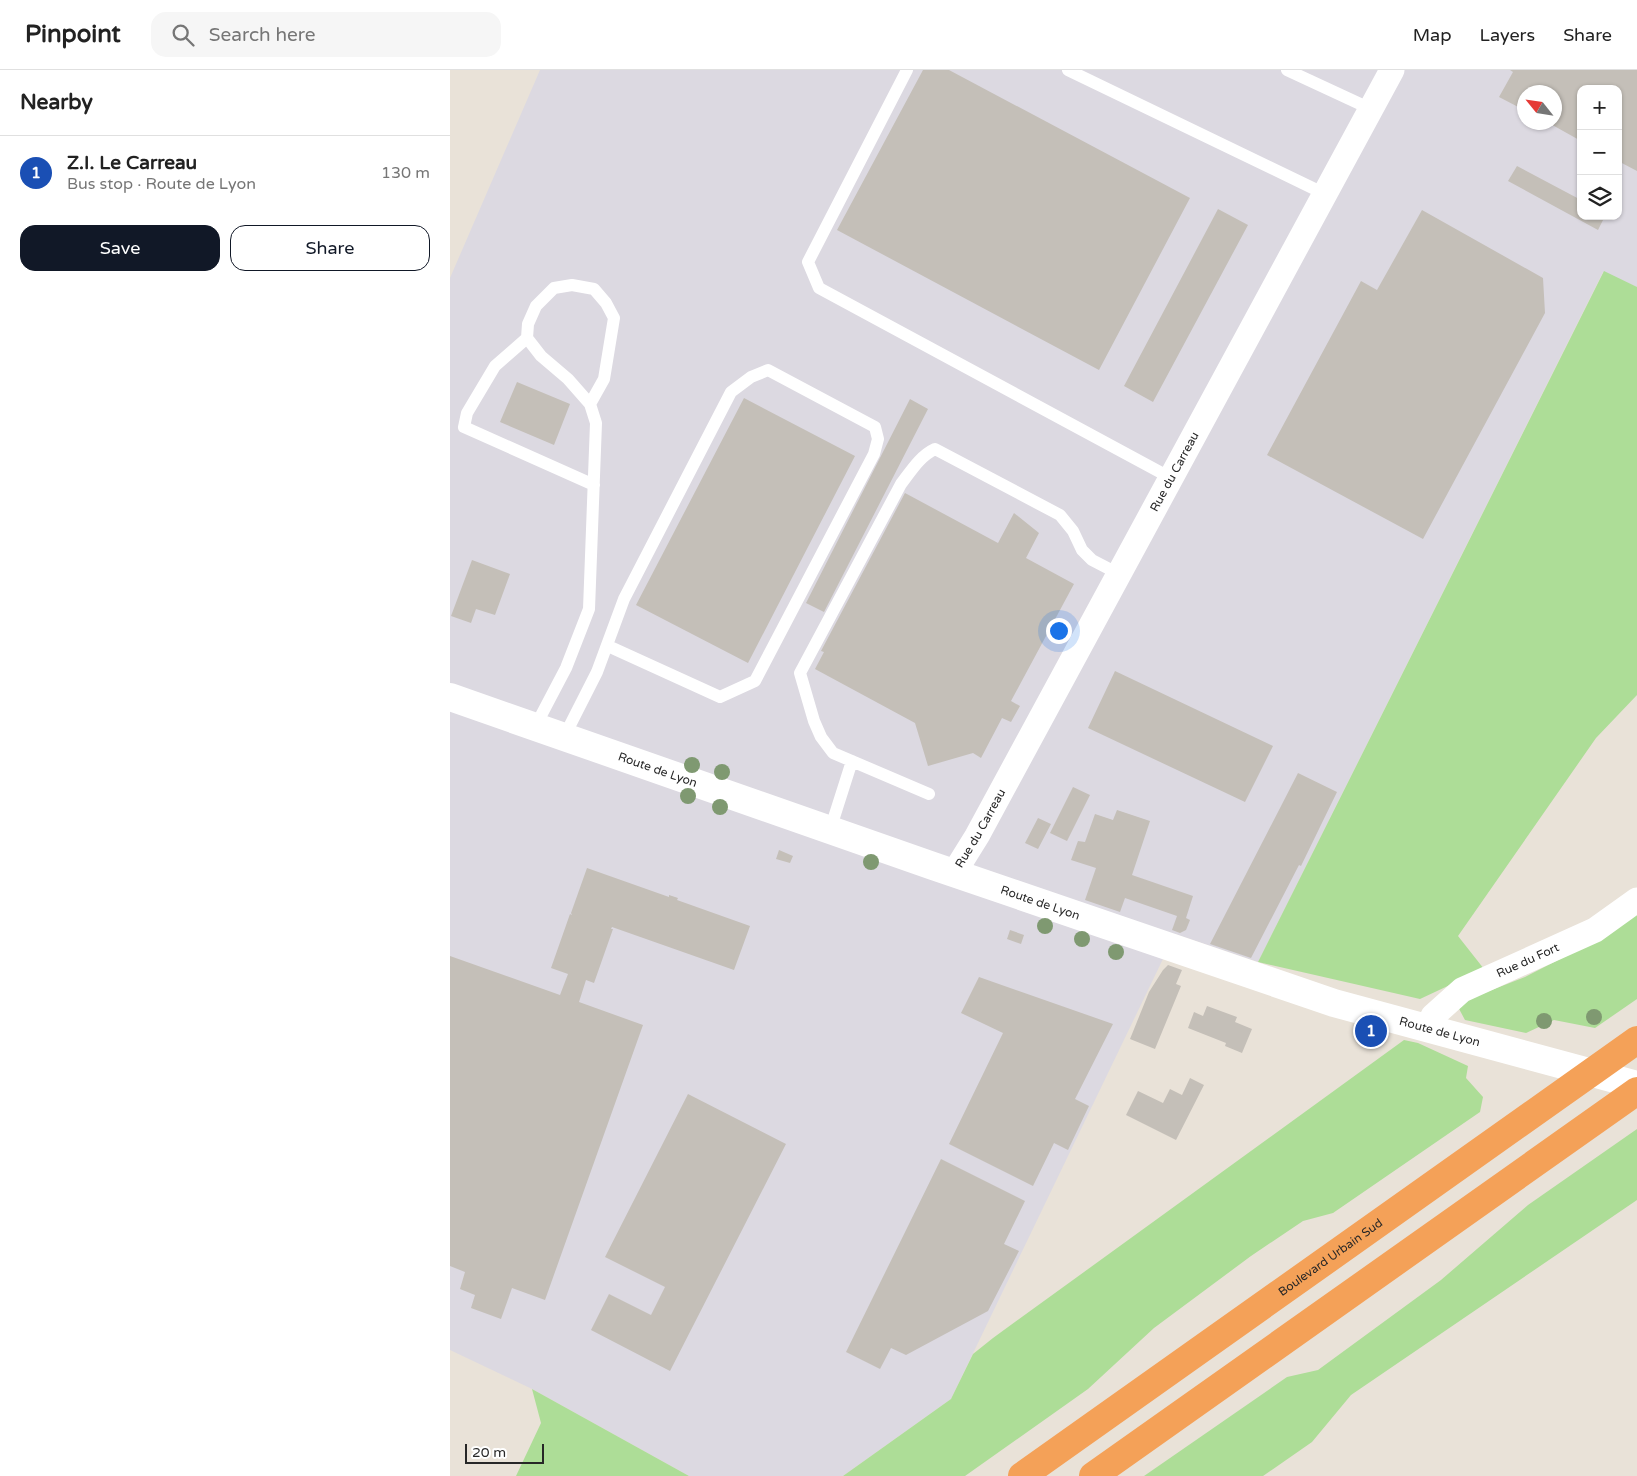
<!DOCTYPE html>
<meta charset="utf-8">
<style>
body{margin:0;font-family:"Varela Round",sans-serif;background:#f6f6f6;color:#222}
.controls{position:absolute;right:15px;top:15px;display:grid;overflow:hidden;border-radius:10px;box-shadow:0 1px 4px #0004}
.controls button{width:45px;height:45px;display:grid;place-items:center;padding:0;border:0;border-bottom:1px solid #e0e0e0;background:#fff;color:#222;font:25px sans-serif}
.compass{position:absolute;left:1067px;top:15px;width:45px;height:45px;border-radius:50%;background:#fff;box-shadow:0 1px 4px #0004;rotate:300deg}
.scale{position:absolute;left:15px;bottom:12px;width:79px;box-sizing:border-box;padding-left:5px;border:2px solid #272727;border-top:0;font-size:14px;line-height:18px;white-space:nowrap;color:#272727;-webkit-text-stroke:4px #fff;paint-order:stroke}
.you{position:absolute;left:608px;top:560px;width:18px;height:18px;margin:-12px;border:4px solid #fff;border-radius:50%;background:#1a73e8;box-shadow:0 0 0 8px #1a73e833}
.badge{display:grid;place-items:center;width:32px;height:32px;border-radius:50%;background:#111827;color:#fff;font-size:16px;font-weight:700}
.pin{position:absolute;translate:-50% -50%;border:2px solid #fff;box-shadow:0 1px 5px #0006}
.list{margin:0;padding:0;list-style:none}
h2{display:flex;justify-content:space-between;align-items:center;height:65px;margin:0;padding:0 20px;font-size:21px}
h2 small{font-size:16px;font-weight:400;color:#767676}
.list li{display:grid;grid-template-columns:32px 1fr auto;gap:15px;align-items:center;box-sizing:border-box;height:75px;padding:0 20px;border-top:1px solid #e0e0e0}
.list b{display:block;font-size:19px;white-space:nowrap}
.list p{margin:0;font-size:16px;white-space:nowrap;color:#767676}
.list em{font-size:16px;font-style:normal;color:#767676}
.actions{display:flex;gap:10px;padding:15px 20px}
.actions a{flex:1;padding:11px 0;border:1px solid #111827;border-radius:15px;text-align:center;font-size:18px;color:#111827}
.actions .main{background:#111827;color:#fff}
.icon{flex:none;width:28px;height:28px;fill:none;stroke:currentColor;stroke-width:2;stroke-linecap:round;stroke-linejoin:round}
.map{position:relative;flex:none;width:1187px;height:1406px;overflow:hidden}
header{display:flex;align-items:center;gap:30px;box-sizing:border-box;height:70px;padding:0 25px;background:#fff;border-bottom:1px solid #e0e0e0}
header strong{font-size:24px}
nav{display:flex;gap:28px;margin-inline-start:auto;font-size:18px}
.search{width:350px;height:45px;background:#f6f6f6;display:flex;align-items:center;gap:12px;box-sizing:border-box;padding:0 18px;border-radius:15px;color:#767676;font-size:19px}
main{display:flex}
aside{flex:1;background:#fff}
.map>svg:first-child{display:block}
.industrial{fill:#dcd9e1;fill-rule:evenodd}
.green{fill:#addd97}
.building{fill:#c4bfb8}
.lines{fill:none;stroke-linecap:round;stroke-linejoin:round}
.lane{stroke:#fff;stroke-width:12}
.street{stroke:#fff;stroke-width:25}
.secondary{stroke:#fff;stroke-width:28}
.highway{stroke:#f4a158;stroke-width:28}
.tree{fill:#7f9971}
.labels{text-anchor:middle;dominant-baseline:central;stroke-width:4;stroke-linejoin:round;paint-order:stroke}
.street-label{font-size:12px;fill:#272727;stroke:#fff}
</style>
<header>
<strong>Pinpoint</strong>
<div class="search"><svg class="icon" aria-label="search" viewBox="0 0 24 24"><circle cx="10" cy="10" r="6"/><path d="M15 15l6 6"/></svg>Search here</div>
<nav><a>Map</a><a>Layers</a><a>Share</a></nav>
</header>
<main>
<aside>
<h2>Nearby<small></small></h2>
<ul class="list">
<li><span class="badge" style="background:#1a4fb4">1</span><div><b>Z.I. Le Carreau</b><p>Bus stop · Route de Lyon</p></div><em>130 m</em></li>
</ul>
<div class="actions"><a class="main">Save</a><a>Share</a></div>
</aside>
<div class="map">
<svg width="1187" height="1406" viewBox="0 0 1187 1406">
<rect width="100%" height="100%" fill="#e9e2d8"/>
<path class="industrial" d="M90 0H1187V217L1153 202 808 892 725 864 501 1329 393 1406H239L82 1319 0 1280V208ZM1131 19H1168V146H1131ZM1074 22H1104V52H1074Z"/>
<path class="green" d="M1154 201 1187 217V625L1146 668 1008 866 1034 899 970 929 808 892Z
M1187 840V929L1145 958 1104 950 1076 963 1015 950 1007 935 1016 930 1075 907 1145 871Z
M954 970 968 973 1018 996 1016 1008 1033 1027 1030 1042 883 1143 853 1151 801 1186 704 1258 638 1319 515 1406H393L501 1329 523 1284 543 1268Z
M1187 1059V1130L901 1325 862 1372 813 1406H694L837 1307 868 1300 991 1210 1078 1135Z
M82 1319 239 1406H66L91 1353Z"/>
<path class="building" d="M473 0H499L740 128 649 300 387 160Z
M1060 0H1187V101L1168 91V19H1131V71L1097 52H1104V22H1074V40L1049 27 1063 2Z
M1067 96 1131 130V146H1155L1148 160 1058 111Z
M768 139 798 155 703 332 674 316Z
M972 140 1093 208 1095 243 973 469 817 385 911 211 927 220Z
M67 312 120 334 104 375 50 352Z
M294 328 405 386 298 593 186 535Z
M460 329 478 339 374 542 356 533Z
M455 423 548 473 564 443 589 463 576 488 624 514 561 631 570 636 561 652 552 648 531 688 523 683 478 696 465 653 365 599 374 582 371 581Z
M22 490 60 504 45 545 26 539 21 553 1 546Z
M665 601 823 676 795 732 638 658Z
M848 703 887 722 851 796 849 795 801 888 760 874Z
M623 717 640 725 617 771 600 763Z
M667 740 700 751 682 805 743 826 736 848 740 850 736 860 730 863 722 860 727 846 675 828 670 842 635 830 646 798 621 790 628 771 635 772 645 744 663 750Z
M588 748 601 754 588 779 575 773Z
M329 780 343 786 340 793 326 789Z
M137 798 219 827V825L228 828 227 830 300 856 284 900 162 857 161 859H163L144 913 136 910 129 932 193 955 95 1230 62 1218 51 1249 21 1238 25 1225 10 1219 15 1202 0 1196V886L110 925 118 904 101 898 120 844 122 845 121 843Z
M560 860 574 865 571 874 557 869Z
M718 895 732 900 726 914 731 916 705 979 680 969 699 922 713 900Z
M529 907 663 954 625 1029 639 1036 618 1080 604 1073 583 1116 499 1074 553 963 511 943Z
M757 936 787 947 785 952 802 959 792 983 775 976 776 973 738 958 744 942 753 946Z
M740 1008 754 1015 726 1070 676 1045 688 1021 713 1033 720 1019 732 1025Z
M238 1024 336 1074 220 1301 141 1260 159 1224 201 1245 215 1217 155 1187Z
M491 1089 575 1131 554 1174 569 1181 538 1241 456 1285 441 1278 430 1299 396 1282Z"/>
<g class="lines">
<path class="lane" d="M457 0 358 192 369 218 721 408
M618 0 875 124
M837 0 921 39
M77 268 45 296 17 343 14 357 144 415
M85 657 116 598 139 539 146 353 140 334 118 309 91 286 77 268 78 254 86 236 104 218 122 215 144 219 156 233 164 248 154 309 140 334
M114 667 147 602 174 529 281 322 301 307 318 300 425 357 428 369 424 384 305 611 270 627 158 576
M479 724 383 683 371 667 364 651 350 603 451 414C461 401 470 386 485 379L610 445 623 461 632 480 642 490 669 504
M380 760 402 691"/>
<g class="street">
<path id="s1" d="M504 803 527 766 942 0"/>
<path id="s2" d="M978 959 983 946 1012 920 1145 860 1187 830"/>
</g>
<path class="secondary" id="s3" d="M0 627 483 796 884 933 1187 1015"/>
<g class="highway">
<path id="s4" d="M572 1406 1187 970"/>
<path d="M643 1406 1187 1021"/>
</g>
</g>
<g class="tree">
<circle cx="242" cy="695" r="8"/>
<circle cx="272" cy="702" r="8"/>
<circle cx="238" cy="726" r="8"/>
<circle cx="270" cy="737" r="8"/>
<circle cx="421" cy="792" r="8"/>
<circle cx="595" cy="856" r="8"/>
<circle cx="632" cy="869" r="8"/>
<circle cx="666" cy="882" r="8"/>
<circle cx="1144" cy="947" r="8"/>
<circle cx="1094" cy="951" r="8"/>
</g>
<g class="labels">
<g class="street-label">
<text stroke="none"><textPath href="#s1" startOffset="458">Rue du Carreau</textPath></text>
<text stroke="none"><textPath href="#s3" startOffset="220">Route de Lyon</textPath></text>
<text stroke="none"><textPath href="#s1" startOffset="52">Rue du Carreau</textPath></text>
<text stroke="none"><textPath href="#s3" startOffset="625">Route de Lyon</textPath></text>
<text stroke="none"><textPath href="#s2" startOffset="125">Rue du Fort</textPath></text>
<text stroke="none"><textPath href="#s3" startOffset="1045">Route de Lyon</textPath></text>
<text stroke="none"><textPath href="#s4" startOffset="378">Boulevard Urbain Sud</textPath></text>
</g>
</g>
</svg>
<div class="controls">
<button>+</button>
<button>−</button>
<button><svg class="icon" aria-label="layers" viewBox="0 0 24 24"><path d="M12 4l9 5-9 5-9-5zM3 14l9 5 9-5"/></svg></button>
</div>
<svg class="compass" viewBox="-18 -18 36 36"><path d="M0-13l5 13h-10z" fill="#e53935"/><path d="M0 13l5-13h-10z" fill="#767676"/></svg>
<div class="scale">20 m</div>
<div class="you"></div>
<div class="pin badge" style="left:921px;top:961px;background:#1a4fb4">1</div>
</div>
</main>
